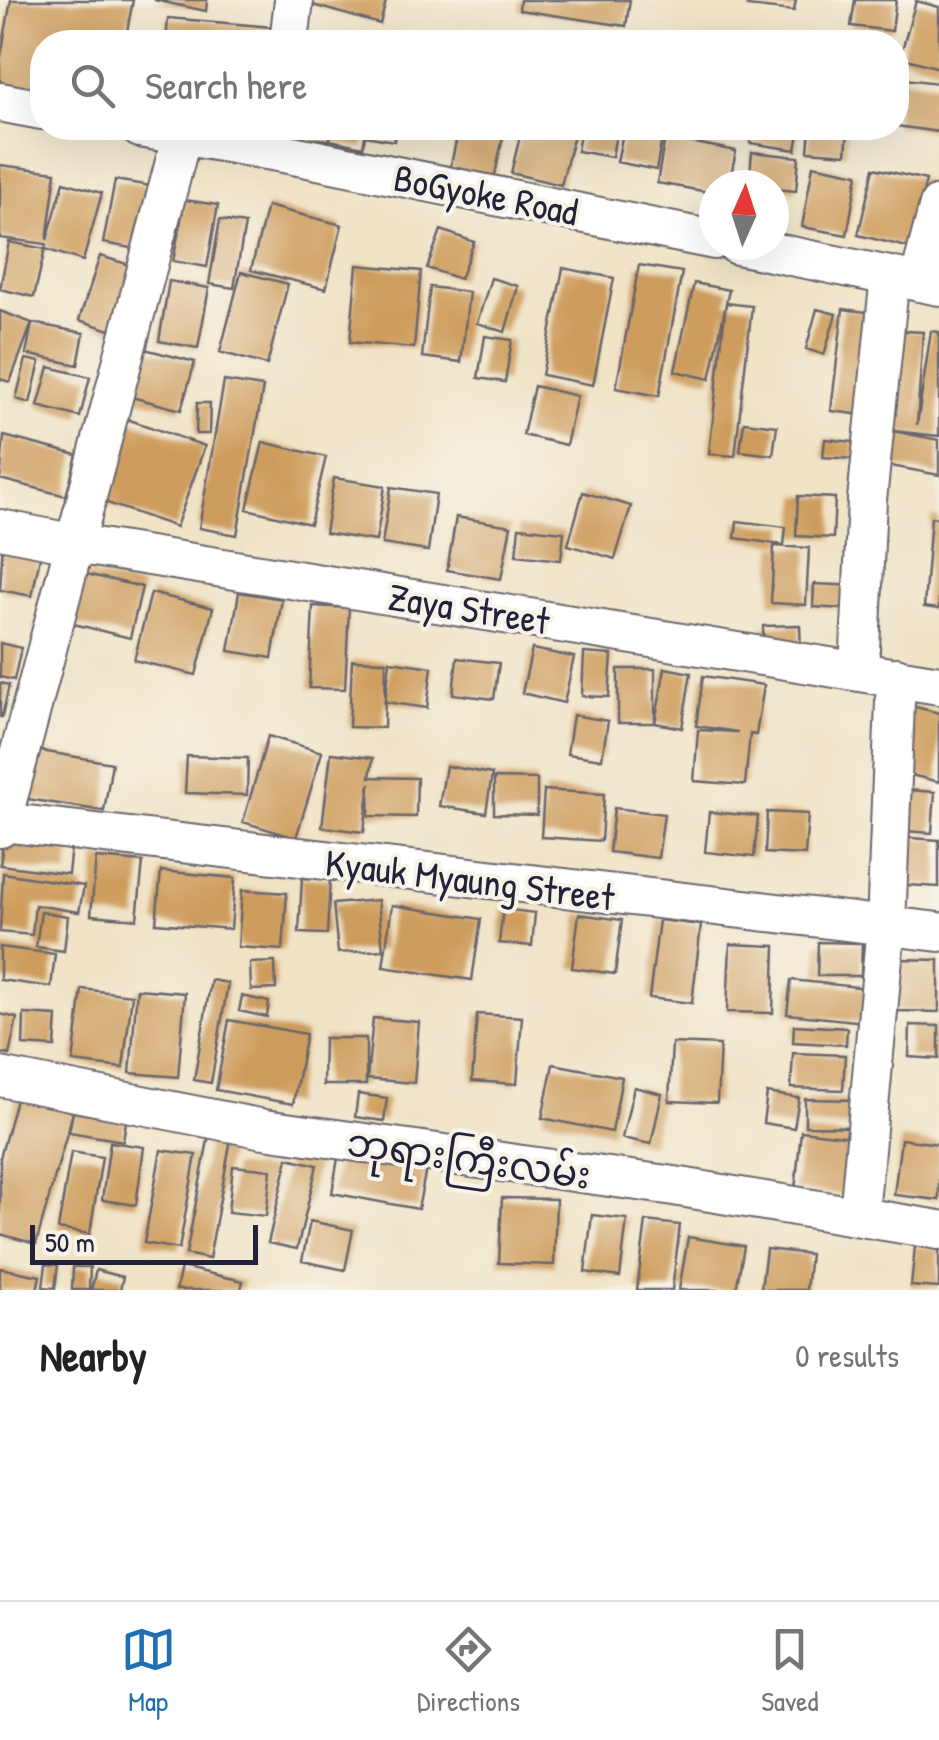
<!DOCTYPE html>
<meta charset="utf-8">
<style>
body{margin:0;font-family:"Patrick Hand","Noto Sans Myanmar",sans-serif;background:#f2f2f2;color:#222}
.compass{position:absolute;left:699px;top:170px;width:90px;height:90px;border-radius:50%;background:#fff;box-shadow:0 10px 40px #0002;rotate:3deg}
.scale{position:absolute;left:30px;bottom:25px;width:228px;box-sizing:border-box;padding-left:10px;border:5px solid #22223b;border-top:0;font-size:28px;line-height:35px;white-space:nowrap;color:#22223b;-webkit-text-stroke:8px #f7f3e8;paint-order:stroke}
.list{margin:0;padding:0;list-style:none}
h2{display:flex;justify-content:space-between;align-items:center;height:130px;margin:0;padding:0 40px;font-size:42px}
h2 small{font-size:32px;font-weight:400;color:#767676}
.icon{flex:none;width:55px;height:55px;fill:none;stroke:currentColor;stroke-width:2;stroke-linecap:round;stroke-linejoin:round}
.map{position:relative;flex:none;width:939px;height:1290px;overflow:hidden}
.search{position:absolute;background:#fff;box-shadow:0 10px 40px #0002;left:30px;right:30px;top:30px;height:110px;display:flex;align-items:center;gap:25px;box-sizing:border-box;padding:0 35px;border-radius:40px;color:#767676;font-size:38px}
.sheet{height:310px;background:#fff}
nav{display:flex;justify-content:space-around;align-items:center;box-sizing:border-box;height:140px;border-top:2px solid #e0e0e0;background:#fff;font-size:28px;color:#767676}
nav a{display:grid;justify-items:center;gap:5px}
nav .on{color:#1f6fb2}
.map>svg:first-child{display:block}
.building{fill:#ce9c5c}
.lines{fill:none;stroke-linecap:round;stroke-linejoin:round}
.minor-casing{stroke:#6a666c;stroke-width:42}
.minor{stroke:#fff;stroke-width:38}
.labels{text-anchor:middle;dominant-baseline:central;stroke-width:8;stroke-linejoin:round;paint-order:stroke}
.street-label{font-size:38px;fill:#22223b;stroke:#f7f3e8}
</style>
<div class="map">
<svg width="939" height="1290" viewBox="0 0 939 1290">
<rect width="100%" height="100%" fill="#f7f3e8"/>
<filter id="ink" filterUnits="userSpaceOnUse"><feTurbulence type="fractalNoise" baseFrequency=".01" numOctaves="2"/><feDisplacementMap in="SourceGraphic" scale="20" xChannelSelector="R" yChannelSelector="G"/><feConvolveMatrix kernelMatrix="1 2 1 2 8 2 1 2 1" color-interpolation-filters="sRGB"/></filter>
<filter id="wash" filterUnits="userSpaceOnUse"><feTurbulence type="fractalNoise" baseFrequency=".0048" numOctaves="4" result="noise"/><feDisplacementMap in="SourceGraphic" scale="40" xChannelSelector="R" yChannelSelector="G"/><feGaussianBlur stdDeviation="2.25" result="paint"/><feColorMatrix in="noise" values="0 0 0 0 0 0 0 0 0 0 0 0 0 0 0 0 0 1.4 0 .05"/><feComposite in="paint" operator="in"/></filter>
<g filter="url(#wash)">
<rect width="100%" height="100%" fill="#f0e3c6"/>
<g id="blocks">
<path class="building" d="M11 0H133L125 42H42V96L0 89V61Z
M154 0H207L206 11Z
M295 0H383L386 1 380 24Z
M520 0H630L626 26 519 10Z
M748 0H796L794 11 747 6Z
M855 0H896L892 31 851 26Z
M916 1 939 7V68L900 57Z
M168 18 272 27 270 42H166Z
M896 78 939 83V132L896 126Z
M302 128H330V140L302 138Z
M332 128H396L394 141 365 136 363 147 330 140Z
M459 128H505L494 179 450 169Z
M522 128H545L574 135 561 185 511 173Z
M581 128H617L612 157 577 151Z
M624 128H664L656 170 617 162Z
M752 128H800L796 150 750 143Z
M810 128H848L846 154 808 151Z
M665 137 736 151 729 185H714V193L657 183Z
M752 152 799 157 796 191 774 189V185H749Z
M0 165 56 172 47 240 64 182 102 193 83 261 45 249 46 244 0 238Z
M813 165 858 174 847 235 802 227Z
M874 168 926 180 911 248 858 235Z
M115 180 156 187 143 250 103 243Z
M185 200 218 205 207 267 173 261Z
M267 206 342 225 326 289 251 270Z
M220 220 245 224 234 288 209 284Z
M441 230 474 242 460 279 427 268Z
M9 242 45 249 34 297 0 289Z
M100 256 137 267 116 332 79 320Z
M357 265 421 271 414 348 350 342Z
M639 265 682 272 659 396 616 388Z
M563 268 614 278 593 385 542 375Z
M241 272 288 284 267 365 220 352Z
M491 278 518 286 505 332 477 323Z
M169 281 209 288 198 348 159 341Z
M694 283 729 290 710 379 675 371Z
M430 287 469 292 461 362 422 357Z
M726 303 752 306 735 456 709 454Z
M817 309 836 314 824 355 806 349Z
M843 309 883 314 871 416 831 411Z
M0 311 32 323 10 382 0 379Z
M32 323 84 333 78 365 26 354Z
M891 330 923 332 917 425 931 331 939 332V436L884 430Z
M485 336 512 340 505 382 478 378Z
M137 347 195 362 181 410 124 395Z
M26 359 40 362 30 403 16 399Z
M49 367 90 377 80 417 38 406Z
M224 381 263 387 237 535 199 528Z
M534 386 577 396 566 445 523 435Z
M197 403H210L209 434H196Z
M124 418 205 446 176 527 96 499Z
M744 422 777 426 773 455 740 451Z
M882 429 939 440V475L875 463Z
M4 436 77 455 66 496 0 479Z
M825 439 855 442 854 459 823 457Z
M263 442 326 457 310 524 247 509Z
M334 478 385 486 376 541 325 533Z
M391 487 436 494 428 551 382 544Z
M583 492 631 506 615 559 568 545Z
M798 496 835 498 833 538 796 536Z
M456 517 511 526 501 579 447 570Z
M931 517 939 518V609L924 607Z
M737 521 786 527 784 545 735 538Z
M519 527 564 532 561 560 516 555Z
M3 539 42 547 32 596 0 590Z
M774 546 809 548 806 605 771 603Z
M82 573 142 587 130 638 70 623Z
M814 584 859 586 858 610 813 607Z
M239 592 282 599 272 658 229 651Z
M151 593 213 608 196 675 134 660Z
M313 606 349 608 345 689 309 688Z
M800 625 801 652 764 653 763 626Z
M0 643 21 648 14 680 0 677Z
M532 649 574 657 564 703 522 693Z
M584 653 612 655 609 697 582 696Z
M457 658 499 663 494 699 453 694Z
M352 660 386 661 384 728 349 727Z
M390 661 432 667 427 708 385 702Z
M665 668 691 673 682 728 655 723H618V669H655V723Z
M703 676 764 685 756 735 750 734 745 785 694 781 698 730 738 732 696 726Z
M0 683 9 685 2 717H0Z
M912 706 939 713V782L895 771Z
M573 715 608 721 602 759 567 754Z
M268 736 322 752 296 838 243 822Z
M29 749 112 763 104 811 21 798Z
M331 753 373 758 370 777 417 778 416 817 369 816 370 783 364 832 322 827Z
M187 756 248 758 247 795 185 793Z
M446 766 492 774 486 813 439 806Z
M494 778 537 779V815L494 814Z
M893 789 935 792 932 833 891 830Z
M544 790 604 794 601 841 541 837Z
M614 808 664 814 658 858 609 852Z
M709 812 758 816 754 857 705 852Z
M767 812 808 814 805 855 765 853Z
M4 837 71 846 68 874 0 865Z
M895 837 939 840V887L892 884Z
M96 858 143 862 137 919 91 915Z
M161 871 235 878 231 929 156 923Z
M3 873 84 886 79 912 35 905 32 935 0 932Z
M302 878 330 879 327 934 299 933Z
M242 890 287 893 283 950 238 947Z
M378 900 383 950 338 953 333 904Z
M392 905 481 919 472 980 383 967Z
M503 909 535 913 532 946 499 943Z
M41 912 68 916 64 951 36 947Z
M579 914 622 920 615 974 572 968Z
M659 920 701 925 692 1003 649 998Z
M818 942 862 943 861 976H817Z
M730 944 775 946 773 1013 727 1012Z
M0 947 55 954 51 987 0 980Z
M897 959 939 960V1012L897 1011Z
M275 962 276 989 251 990 250 963Z
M211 980 228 983 211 1083 194 1080Z
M791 980 868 988 864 1022 787 1014Z
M82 989 132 995 123 1068 73 1062Z
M137 989 185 993 178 1077 130 1073Z
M242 996 269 1002 267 1017 239 1011Z
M0 1014 17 1018 9 1055 0 1053Z
M24 1014 57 1016 55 1047 23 1045Z
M477 1014 522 1017 517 1084 472 1081Z
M373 1018 419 1022 414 1083 367 1079Z
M229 1020 306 1034 293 1104 216 1090Z
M794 1025 847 1028 846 1045 793 1042Z
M910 1025 939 1026V1059L909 1057Z
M324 1038H366V1085H323Z
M672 1043 720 1045 717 1103 669 1101Z
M793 1053 845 1055 843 1090 791 1088Z
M553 1064 622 1077 612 1132 542 1118Z
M634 1087 662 1094 651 1144 622 1138Z
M767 1093 799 1098 794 1128 763 1123Z
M358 1094 387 1098 384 1121 355 1117Z
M17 1096 73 1112 36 1244 0 1234V1158Z
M805 1099 857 1100V1127L805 1126Z
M73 1112 126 1121 123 1141 69 1132Z
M801 1131 853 1137 847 1195 795 1190Z
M209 1135 231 1139 209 1259 186 1254Z
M901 1139 939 1144V1200L894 1195Z
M110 1142 144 1147 136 1205 102 1200Z
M161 1150 196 1155 179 1249 144 1243Z
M71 1152 102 1157 90 1234 58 1229Z
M339 1152 426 1169 418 1209 332 1193Z
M288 1158 317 1165 297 1249 268 1243Z
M233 1166 271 1170 266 1216 228 1212Z
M502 1198 556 1199 554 1265 499 1263Z
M592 1215 627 1219 620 1277 585 1272Z
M310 1221 353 1230 345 1270 302 1261Z
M646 1221 680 1225 672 1290H637Z
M688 1237 744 1246 736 1290H679Z
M915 1246 939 1248V1288L911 1286Z
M766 1249 810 1254 806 1290H761Z
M46 1264 58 1265 55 1288 43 1287Z
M73 1267H90L89 1290H72Z
M181 1267 243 1281 241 1290H176Z
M0 1268 40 1276 37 1290H0Z
M96 1270 123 1277 120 1290H91Z"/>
</g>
</g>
<g filter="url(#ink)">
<use href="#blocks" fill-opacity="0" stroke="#6a666c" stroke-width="2.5"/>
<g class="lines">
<defs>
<path id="minor" d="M289 42 294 0
M0 102 42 110
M140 128 278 152 714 240
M737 245 939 286
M919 282 939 205
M0 529 76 544 939 685
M859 671 867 500 890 276
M2 822 939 932
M0 828 182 135
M0 1077 264 1129 674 1186 939 1230
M859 1214 886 926 896 677"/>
</defs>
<use href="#minor" class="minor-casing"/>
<use href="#minor" class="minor"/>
</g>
</g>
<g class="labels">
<g class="street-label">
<text transform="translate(486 194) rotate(11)">BoGyoke Road</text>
<text transform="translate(469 608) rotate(9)">Zaya Street</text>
<text transform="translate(470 879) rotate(7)">Kyauk Myaung Street</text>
<text transform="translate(469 1158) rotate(8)">ဘုရားကြီးလမ်း</text>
</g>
</g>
</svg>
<svg class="compass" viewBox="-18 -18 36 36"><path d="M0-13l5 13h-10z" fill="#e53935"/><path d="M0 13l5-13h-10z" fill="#767676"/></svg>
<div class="scale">50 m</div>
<div class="search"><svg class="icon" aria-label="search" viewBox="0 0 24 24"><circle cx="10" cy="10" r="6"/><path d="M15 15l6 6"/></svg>Search here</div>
</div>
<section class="sheet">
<h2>Nearby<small>0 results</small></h2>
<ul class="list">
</ul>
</section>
<nav>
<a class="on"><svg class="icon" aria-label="map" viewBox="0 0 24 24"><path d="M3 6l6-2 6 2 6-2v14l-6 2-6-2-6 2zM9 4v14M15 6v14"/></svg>Map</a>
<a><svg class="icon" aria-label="directions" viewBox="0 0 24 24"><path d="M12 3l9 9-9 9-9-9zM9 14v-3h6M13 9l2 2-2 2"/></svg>Directions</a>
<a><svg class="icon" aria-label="saved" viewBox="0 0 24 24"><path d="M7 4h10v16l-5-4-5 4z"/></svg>Saved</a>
</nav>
